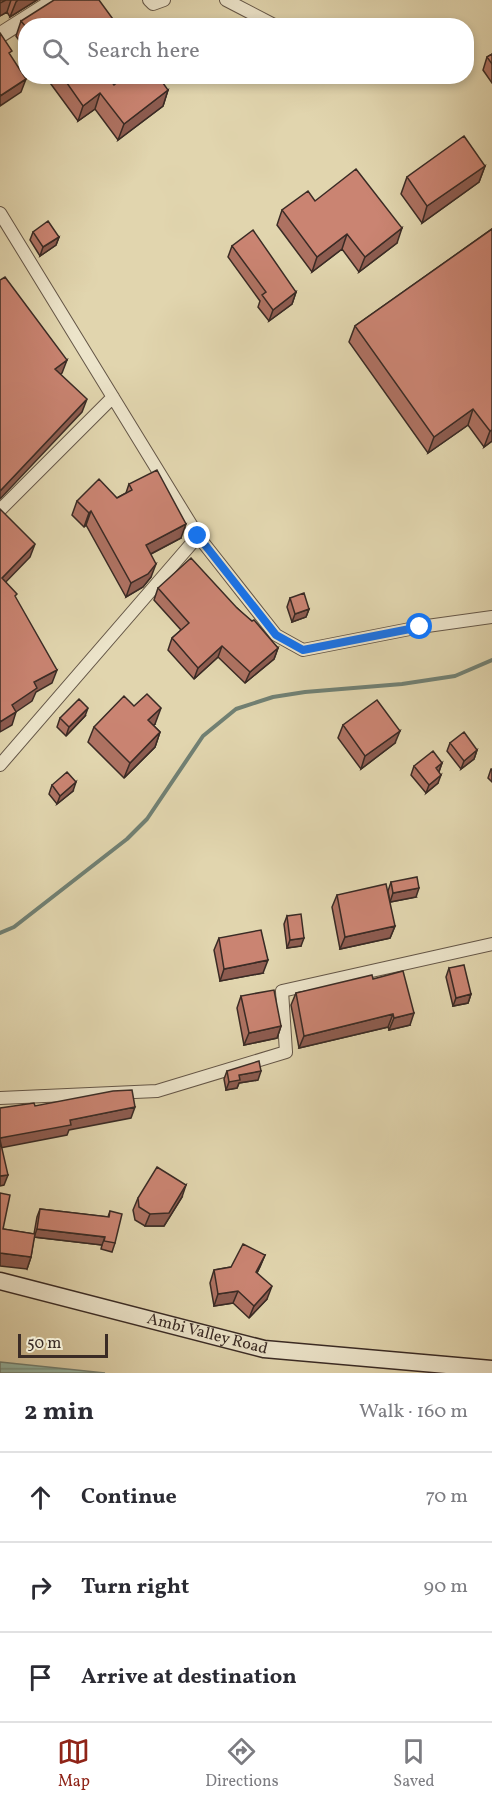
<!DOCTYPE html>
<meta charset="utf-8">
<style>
body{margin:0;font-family:Vollkorn,serif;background:#f7f7f7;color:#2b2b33}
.scale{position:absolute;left:18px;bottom:15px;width:90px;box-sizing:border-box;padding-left:6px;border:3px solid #3a2b25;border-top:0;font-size:16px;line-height:21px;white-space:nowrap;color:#3a2b25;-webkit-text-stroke:4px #ece4ca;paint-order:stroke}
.stop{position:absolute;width:18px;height:18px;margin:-14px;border:4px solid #1a73e8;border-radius:50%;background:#fff}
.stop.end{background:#1a73e8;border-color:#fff;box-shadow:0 2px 6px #0008}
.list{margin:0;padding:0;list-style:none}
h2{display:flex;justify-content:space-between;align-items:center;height:78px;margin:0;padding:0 24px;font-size:26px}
h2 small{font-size:20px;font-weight:400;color:#7c7c81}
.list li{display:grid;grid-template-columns:39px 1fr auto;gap:18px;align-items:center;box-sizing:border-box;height:90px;padding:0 24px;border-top:2px solid #e1e1e2}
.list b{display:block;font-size:22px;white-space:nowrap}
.list em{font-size:20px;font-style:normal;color:#7c7c81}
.icon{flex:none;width:33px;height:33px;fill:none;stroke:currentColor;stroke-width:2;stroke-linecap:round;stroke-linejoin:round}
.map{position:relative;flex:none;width:492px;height:1373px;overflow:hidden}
.search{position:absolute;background:#fff;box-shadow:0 3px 9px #0003;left:18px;right:18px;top:18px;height:66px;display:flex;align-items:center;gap:15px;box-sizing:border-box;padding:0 21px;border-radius:24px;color:#7c7c81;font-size:22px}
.sheet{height:348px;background:#fff}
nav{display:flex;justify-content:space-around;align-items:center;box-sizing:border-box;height:84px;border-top:2px solid #e1e1e2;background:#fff;font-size:16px;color:#7c7c81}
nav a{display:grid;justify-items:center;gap:3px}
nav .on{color:#8f2418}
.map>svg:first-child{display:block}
.water{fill:url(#water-rules);stroke:#718073;stroke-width:1.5}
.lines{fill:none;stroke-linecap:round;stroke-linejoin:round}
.stream{stroke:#718073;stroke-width:4}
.minor-casing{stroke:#645647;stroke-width:14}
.tertiary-casing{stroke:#645647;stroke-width:17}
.secondary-casing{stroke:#3a2b25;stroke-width:19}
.minor{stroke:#ece4ca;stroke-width:12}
.tertiary{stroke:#ece4ca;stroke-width:15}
.secondary{stroke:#ece4ca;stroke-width:16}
.wall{fill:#ae7262;stroke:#3a2b25;stroke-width:1.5}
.shaded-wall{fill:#8d5c50;stroke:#3a2b25;stroke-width:1.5}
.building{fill:#ca8472;stroke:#3a2b25;stroke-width:1.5}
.route{stroke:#1a73e8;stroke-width:8}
.labels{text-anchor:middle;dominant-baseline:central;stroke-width:6;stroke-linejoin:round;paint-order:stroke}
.street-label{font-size:16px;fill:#3a2b25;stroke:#ece4ca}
</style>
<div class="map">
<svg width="492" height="1373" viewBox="0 0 492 1373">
<defs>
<pattern id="water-rules" width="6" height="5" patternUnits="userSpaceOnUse" patternTransform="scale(1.5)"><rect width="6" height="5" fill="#95b9a7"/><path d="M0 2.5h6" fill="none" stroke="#7b9788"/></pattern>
</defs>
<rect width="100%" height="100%" fill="#e1d5ae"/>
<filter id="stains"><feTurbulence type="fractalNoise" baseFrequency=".00333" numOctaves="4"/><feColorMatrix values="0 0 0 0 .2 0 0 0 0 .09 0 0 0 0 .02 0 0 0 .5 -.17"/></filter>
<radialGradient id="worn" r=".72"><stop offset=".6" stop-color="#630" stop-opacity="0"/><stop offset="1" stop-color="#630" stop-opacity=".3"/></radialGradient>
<path class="water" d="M0 1362 105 1373H0Z"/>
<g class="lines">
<path class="stream" d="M0 933 14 927 127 839 147 819 203 736 236 709 273 697 305 692 402 684 455 676 492 660"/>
<defs>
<path id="minor" d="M149 0 153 4 164 0
M226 0 276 26
M0 213 198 536 0 765
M0 510 113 397
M198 536 276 635 303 650 420 627 492 617
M0 1098 157 1091 286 1052 282 991 492 944"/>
<path id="tertiary" d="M0 35 55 0"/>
<g id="secondary">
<path id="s1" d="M0 1281 264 1349 492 1369"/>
</g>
</defs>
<use href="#minor" class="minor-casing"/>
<use href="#tertiary" class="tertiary-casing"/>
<use href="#secondary" class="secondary-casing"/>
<use href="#minor" class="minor"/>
<use href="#tertiary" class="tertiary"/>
<use href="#secondary" class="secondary"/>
</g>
<path class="wall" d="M0 0H37L10 17 7 12 0 16Z
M21 21 26 26V50L16 36Z
M492 54V83L483 70 487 57Z
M45 76H107L114 85 168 90 163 106 118 140 95 109 78 121Z
M485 166 479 182 422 223 401 194 407 177Z
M315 201 397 243 359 272 342 249 312 272 277 225 282 210Z
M492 229V441L484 447 468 425 428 453 349 342 355 326Z
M33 232 59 237 56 245 40 256 30 240Z
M232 246 296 292 292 304 269 321 258 307 260 301 228 257Z
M129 484 181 538 151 554V577L143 587 126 597 86 525 84 527 72 515 77 501 117 498 126 493Z
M158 588 237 608 278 648 274 659 245 683 218 657 194 679 168 650 172 638 181 630 154 600Z
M290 598 309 609 306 617 292 622 287 607Z
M134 706 155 724 153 725 160 732 155 747 124 778 88 742 94 727Z
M85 716 66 736 57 727 60 718Z
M343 725 395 743 361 769 338 738Z
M450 743 477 750 474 759 461 769 447 751Z
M442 763 439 772 438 783 426 793 411 775 414 766Z
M491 769H492V782L488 778Z
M52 785 73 791 57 804 49 794Z
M391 882 416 897 390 902 388 891Z
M337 895 395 926 390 938 340 949 332 907Z
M287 916 301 946 287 948 284 924Z
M219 938 263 973 220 981 214 950Z
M449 968 471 994 468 1003 453 1006 446 977Z
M373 979 410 1025 389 1030 388 1027 299 1048 291 1005 296 993Z
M241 996 281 1026 277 1038 244 1045 237 1008Z
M227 1071 258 1080 239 1083 237 1088 226 1090 224 1079Z
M182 1197 164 1226H145L135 1220 133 1210 138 1198Z
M40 1209 108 1217 110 1211 115 1243 112 1252 101 1249 102 1245 34 1237 31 1257 27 1269 3 1229 34 1234 37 1217Z
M265 1255 257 1273 267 1299 249 1318 233 1303 214 1306 210 1283 214 1270 231 1267Z"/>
<path class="shaded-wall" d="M6 0H11L7 12 0 16V3Z
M18 0H37L10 17 16 2Z
M26 79 21 92 0 106V96Z
M168 90 163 106 118 140 124 124Z
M100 93 95 109 78 121 83 106Z
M485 166 479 182 422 223 427 206Z
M402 228 397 243 359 272 365 257Z
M347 234 342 249 312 272 317 257Z
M59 237 56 245 40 256 43 247Z
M296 292 292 304 269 321 273 310Z
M67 360 62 373 50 382 55 369Z
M87 399 82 412 0 499V491Z
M473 409 468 425 428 453 434 437Z
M492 430V441L484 447 490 431Z
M91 511 86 525 84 527 89 513Z
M186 524 181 538 141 559 146 545Z
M35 544 30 557 0 588 2 578Z
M156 564 151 577 143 587 126 597 131 583Z
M309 609 306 617 292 622 295 614Z
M222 646 218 657 194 679 198 668Z
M278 648 274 659 245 683 250 672Z
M57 670 52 683 36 692 32 701 13 714 16 712 12 725 0 732V722L12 705 34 682Z
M88 708 85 716 66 736 69 727Z
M161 708 155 724 143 735 148 720Z
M400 731 395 743 361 769 365 756Z
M160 732 155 747 124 778 130 763Z
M477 750 474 759 461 769 464 761Z
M442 763 439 771 432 776 436 768Z
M441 775 438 783 426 793 429 785Z
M76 782 73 791 57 804 60 796Z
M419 888 416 897 390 902 393 893Z
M395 926 390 938 340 949 345 937Z
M304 938 301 946 287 948 290 940Z
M268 960 263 973 220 981 224 969Z
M471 994 468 1003 453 1006 456 998Z
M414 1013 410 1025 389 1030 394 1018Z
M393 1014 388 1027 299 1048 304 1036Z
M281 1026 277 1038 244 1045 249 1033Z
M261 1071 258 1080 239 1083 237 1088 226 1090 229 1082 239 1075Z
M135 1107 131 1118 69 1130 67 1135 0 1148V1138L70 1120Z
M8 1175 4 1185 0 1186V1176Z
M186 1185 182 1197 164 1226H145L150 1214Z
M37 1229 105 1237 102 1245 34 1237Z
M0 1253 31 1257 27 1269 0 1266Z
M265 1255 260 1267 251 1284 256 1272Z
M272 1286 267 1299 249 1318 254 1306Z
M238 1291 233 1303 214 1306 218 1294Z"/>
<path class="building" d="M54 0H99L118 26H26V27L21 21Z
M0 33 12 51 9 53 26 79 0 96Z
M492 54V64L487 57Z
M62 76H107L114 85 125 76H158L168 90 124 124 100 93 83 106Z
M464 136 485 166 427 206 407 177Z
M356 169 402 228 365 257 347 234 317 257 282 210 308 191 315 201Z
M48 221 59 237 43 247 33 232Z
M492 229V430L490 431 473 409 434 437 355 326Z
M253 230 296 292 273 310 262 295 266 292 232 246Z
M5 277 67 360 55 369 87 399 0 491V280Z
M157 470 186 524 146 545 156 564 148 574 131 583 91 511 89 513 77 501 99 479 117 498 132 490 129 484Z
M0 509 35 544 2 578 17 594 15 596 57 670 34 682 37 688 12 705 16 712 0 722Z
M191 558 237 608 252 621 254 620 278 648 250 672 222 646 198 668 172 638 189 623 158 588Z
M304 593 309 609 295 614 290 598Z
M147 694 161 708 148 720 160 732 130 763 94 727 124 696 134 706Z
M79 699 88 708 69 727 60 718Z
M377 700 400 731 365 756 343 725Z
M464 732 477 750 464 761 450 743Z
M433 751 442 763 436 768 441 775 429 785 414 766Z
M67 772 76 782 60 796 52 785Z
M417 877 419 888 393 893 391 882Z
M386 884 395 926 345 937 337 895Z
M301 914 304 938 290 940 287 916Z
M261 930 268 960 224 969 219 938Z
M464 965 471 994 456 998 449 968Z
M403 971 414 1013 394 1018 393 1014 304 1036 296 993 372 975 373 979Z
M274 990 281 1026 249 1033 241 996Z
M259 1061 261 1071 239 1075 240 1080 229 1082 227 1071Z
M132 1090 135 1107 70 1120 71 1125 0 1138V1108L34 1103 35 1106 113 1091Z
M0 1140 8 1175 0 1176Z
M157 1167 186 1185 169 1213 150 1214 139 1207 138 1198Z
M0 1193 10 1195 3 1229 35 1234 31 1257 0 1253Z
M40 1209 109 1217 110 1211 122 1214 115 1243 104 1241 105 1237 37 1229Z
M243 1244 265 1255 256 1272 272 1286 254 1306 238 1291 218 1294 214 1270 231 1267Z"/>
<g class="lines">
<path class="route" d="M198 536 276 635 303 650 420 627"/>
</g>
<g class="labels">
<g class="street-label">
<text stroke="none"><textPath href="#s1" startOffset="214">Ambi Valley Road</textPath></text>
</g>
</g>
<rect width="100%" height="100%" filter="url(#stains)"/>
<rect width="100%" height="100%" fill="url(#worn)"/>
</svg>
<div class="scale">50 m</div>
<div class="stop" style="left:420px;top:627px"></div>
<div class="stop end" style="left:198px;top:536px"></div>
<div class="search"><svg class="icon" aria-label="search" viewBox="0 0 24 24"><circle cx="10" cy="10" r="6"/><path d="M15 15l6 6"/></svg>Search here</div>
</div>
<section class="sheet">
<h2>2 min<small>Walk · 160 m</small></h2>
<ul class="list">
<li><svg class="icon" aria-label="ahead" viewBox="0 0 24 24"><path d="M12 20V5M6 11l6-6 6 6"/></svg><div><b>Continue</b></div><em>70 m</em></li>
<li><svg class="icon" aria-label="right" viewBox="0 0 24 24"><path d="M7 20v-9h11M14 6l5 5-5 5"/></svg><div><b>Turn right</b></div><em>90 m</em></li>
<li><svg class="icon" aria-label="arrive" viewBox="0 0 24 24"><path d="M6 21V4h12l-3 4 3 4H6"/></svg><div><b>Arrive at destination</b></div></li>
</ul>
</section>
<nav>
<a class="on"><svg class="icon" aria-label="map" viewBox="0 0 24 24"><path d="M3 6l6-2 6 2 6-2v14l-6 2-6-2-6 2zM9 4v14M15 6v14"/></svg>Map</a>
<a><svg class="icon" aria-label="directions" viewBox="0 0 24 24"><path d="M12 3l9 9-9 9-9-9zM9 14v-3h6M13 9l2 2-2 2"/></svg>Directions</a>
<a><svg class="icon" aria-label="saved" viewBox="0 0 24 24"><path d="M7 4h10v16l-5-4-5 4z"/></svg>Saved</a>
</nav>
